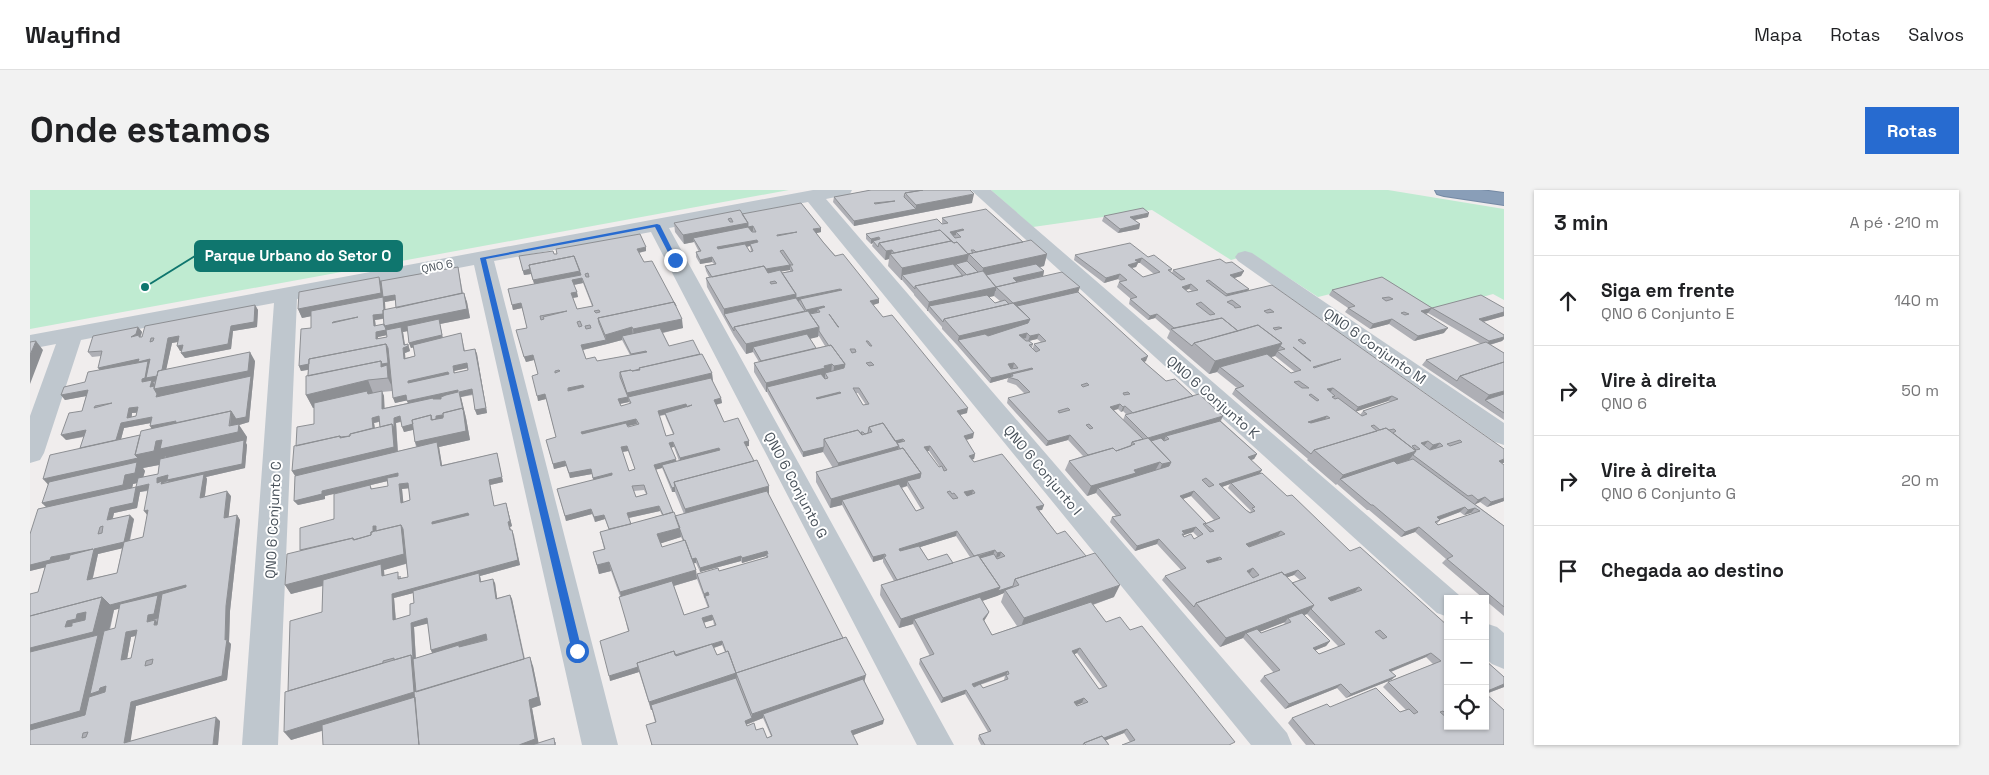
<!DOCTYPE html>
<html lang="pt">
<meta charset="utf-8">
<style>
body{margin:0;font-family:"Space Grotesk",sans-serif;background:#f2f2f2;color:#202124}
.controls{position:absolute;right:15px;bottom:15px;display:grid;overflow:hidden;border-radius:0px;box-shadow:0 1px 4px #0004}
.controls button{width:45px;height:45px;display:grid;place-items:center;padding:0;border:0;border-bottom:1px solid #e0e0e0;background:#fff;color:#202124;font:25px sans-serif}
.stop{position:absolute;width:15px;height:15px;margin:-11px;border:4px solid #276bd0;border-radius:50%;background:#fff}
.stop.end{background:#276bd0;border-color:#fff;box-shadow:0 1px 5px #0008}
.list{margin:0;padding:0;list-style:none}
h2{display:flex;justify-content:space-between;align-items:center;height:65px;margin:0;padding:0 20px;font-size:21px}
h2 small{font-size:16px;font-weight:400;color:#757577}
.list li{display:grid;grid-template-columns:32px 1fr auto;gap:15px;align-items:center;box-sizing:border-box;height:90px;padding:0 20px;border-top:1px solid #e0e0e0}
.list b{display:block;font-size:19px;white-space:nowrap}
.list p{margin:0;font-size:16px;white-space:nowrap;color:#757577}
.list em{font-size:16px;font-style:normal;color:#757577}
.icon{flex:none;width:28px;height:28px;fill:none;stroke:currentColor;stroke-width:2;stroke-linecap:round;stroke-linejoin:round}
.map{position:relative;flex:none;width:1474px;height:555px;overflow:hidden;border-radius:0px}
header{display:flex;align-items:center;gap:30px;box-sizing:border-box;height:70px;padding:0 25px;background:#fff;border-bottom:1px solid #e0e0e0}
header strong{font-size:24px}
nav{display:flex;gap:28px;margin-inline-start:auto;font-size:18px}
.intro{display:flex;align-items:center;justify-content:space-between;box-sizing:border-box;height:120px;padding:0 30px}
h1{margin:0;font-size:35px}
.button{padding:12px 22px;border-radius:0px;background:#276bd0;color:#fff;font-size:18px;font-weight:700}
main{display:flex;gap:30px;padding:0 30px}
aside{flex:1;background:#fff;border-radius:0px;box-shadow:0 1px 4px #0004}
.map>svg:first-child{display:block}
.green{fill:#bfebd1}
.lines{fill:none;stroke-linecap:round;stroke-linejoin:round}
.highway-casing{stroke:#7489a4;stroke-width:2}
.street{fill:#bfc7ce;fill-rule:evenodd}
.highway{fill:#899eb8;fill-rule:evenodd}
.wall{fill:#aeafb5;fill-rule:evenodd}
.shaded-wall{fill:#8d8f93}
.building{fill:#caccd2;stroke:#8d8f93;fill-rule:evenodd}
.route{fill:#276bd0}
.labels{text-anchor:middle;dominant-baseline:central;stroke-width:4;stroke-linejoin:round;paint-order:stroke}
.far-street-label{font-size:11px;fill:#475059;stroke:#fff}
.street-label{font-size:14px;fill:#475059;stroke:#fff}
.leader{fill:none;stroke:#0f766e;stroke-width:2}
.callout-dot{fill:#0f766e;stroke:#fff;stroke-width:2}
.callout{fill:#0f766e;stroke:#0f766e;stroke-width:2}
.callout-label{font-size:15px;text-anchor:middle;font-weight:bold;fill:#fff}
</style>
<header>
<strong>Wayfind</strong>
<nav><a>Mapa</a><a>Rotas</a><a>Salvos</a></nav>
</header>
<div class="intro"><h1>Onde estamos</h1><a class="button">Rotas</a></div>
<main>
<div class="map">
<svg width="1474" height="555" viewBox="0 0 1474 555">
<rect width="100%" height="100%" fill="#f0eded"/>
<path class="green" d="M0 0H759L0 139Z
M961 0H1358L1474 19V110L1463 104 1400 122 1353 91 1288 107 1222 64 1201 70 1122 20 1003 37Z"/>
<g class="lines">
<defs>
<path id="highway" d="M1405 0H1451L1474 3V15L1414 6 1407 4Z"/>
</defs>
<use href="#highway" class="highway-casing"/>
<path class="street" d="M783 0H822L820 4 796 9 1257 543 1262 555H1221L778 12 639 38 924 555H887L621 42 464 71 588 555H552L444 75 267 109 248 555H212L244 113 51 150 14 263 10 270 0 273V226L26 154 0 159V145Z
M941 0H961L1429 405 1431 409H1418V427L1407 423Z
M1215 61 1222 63 1474 233V255L1465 252 1208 71 1205 67 1208 63Z
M1455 433 1467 437 1474 443V479L1462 474 1455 468Z"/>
<use href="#highway" class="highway"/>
</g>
<path class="wall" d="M841 0 942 13 824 36 803 12 804 7Z
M712 24 791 42 786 43 793 52 849 113 843 115 853 127 937 223 930 225 943 248 936 250 945 264 944 269H942L944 272 1014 315 1012 320H1009L1027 344 1084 407 1063 415 1076 432 1100 440 1205 552H1100L1094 543 1076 550 1079 555H951L948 549 949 545 958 542 935 504 911 513 889 474 890 469 900 466 883 434 869 438 850 405 851 395 864 391 853 372V369L843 372 812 315 800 318 786 292V282L803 278 793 262 773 267 738 204 737 202H736L724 182V173L729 172 723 162 716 164 704 146 677 97 676 88 679 87 676 81 675 76 684 74 682 72 670 74 666 67V62H669L664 52 654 54 645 42 644 33ZM720 56 721 62H720L717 57ZM760 80V81L752 83 751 81ZM789 146 795 156 786 158 779 149ZM826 203H828L836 215H833ZM897 261H899L910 277H909ZM877 296 891 319 886 321 872 298ZM926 346 940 367 923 373 898 370 890 357ZM974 403 971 412 987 436 962 445 954 431 957 426 959 422 952 411ZM1047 463 1073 498 1069 499 1044 464ZM975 486 974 490V491L953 498 950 495ZM1052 513 1053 514 1047 516 1046 515Z
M1074 26 1118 27 1105 30 1110 34 1109 39 1088 43 1072 31Z
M912 28 993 52 1017 64 1014 76 1010 77 1014 81 1013 86 1048 102 1116 171 1114 172 1136 191 1163 206 1193 226 1191 231 1227 264 1224 269 1221 270 1229 284 1257 306 1320 361 1418 436V536L1455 470 1474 487V497L1456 504 1474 555H1276L1258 533 1262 528 1300 517 1370 522 1376 520 1353 497 1358 492 1403 474 1396 467 1361 482 1366 486 1361 490 1316 508 1307 498 1255 519 1230 491 1234 486 1244 483 1213 448 1190 457 1132 390 1135 386 1151 380 1127 354 1105 361 1080 332 1082 327 1086 326 1066 303 1057 306 1035 280 1039 271 1053 266 1038 250 1016 256 977 213 978 208 995 204 986 195 977 192 978 188 960 193 927 155 912 139V137L884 105V104L872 90H871L858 76 859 69 855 70 842 56 843 53 841 54 836 49V44L913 34 912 33ZM964 106 970 111 965 113 959 107ZM1007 149 1011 152 1004 154 1003 158H1002L1003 154 999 151ZM1088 219 1091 222 1093 221 1097 225H1095L1093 230 1084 220ZM1200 294 1198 298 1221 321 1220 322 1216 320 1192 297ZM1161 306 1184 330 1176 333 1153 309ZM1163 342 1168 347 1164 349 1154 347 1153 346 1154 345ZM1248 346H1249L1219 357ZM1264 385 1270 390 1262 393 1257 387ZM1277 424 1309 457 1289 464 1285 460 1296 456 1300 451 1274 425ZM1255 432 1254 433 1255 434 1231 443 1229 442Z
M616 61 609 63 614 72 646 117 653 138 633 143 639 156 670 164 682 183 683 192 691 208 692 213 686 215 694 232 719 251V256H716L739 306 835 492 853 534 823 545 621 555 625 532 622 520H621L609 482 580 491 598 441 590 406 581 381 569 384 563 362 574 359 570 342 579 340 575 329 565 332 562 324 536 331 527 299 563 290 562 284 540 288 536 276 524 279 516 250 526 247 516 209 508 211V184L504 170 496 172 490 155 497 138 492 118 483 120 478 99 504 94 501 84 494 85 489 66ZM553 93 562 116 547 119 543 108 548 107 544 95ZM592 150 600 165 567 171 556 169 553 160 577 154ZM599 212 600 214 591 216 590 214ZM635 225 636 228 643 244 636 246 629 226ZM607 234 608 235 598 237 597 236ZM641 257H644L649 271 646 272ZM598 261 605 279 599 281 592 262ZM632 278 633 280 642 302H645L654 324 645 326 643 322 626 279ZM614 300 616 304 606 307 604 301ZM630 321 632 325 601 334 599 328ZM651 347 653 351 632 357 631 353ZM736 366V368L689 381 667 384V389L678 418 654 425 644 396 667 389 666 380 664 373H666L670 382 711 371 712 373ZM683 430 684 435 676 438 674 432ZM692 455 695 462 687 465 684 458ZM733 528 741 546 737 548 726 540 717 536 716 535Z
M1045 65 1118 67 1142 79 1141 82 1142 83 1143 80 1196 73 1214 81 1211 86 1204 88 1219 99 1218 101 1472 273 1474 311 1457 317 1450 312 1445 314 1474 336V426L1455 410V409H1454L1412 373 1416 369 1385 342 1371 347 1339 320H1337L1307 294 1306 295 1277 270 1278 269 1202 204 1205 199 1207 198 1187 182 1179 184 1137 148 1140 141 1125 128 1118 130 1099 114 1100 109H1101L1087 97 1089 92H1091L1088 89 1074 93 1044 70ZM1108 73H1110L1124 84 1113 87 1102 78 1106 77ZM1159 99 1162 101 1158 102 1156 100ZM1245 166 1265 182 1261 183 1241 167ZM1358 211 1360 212 1333 221 1330 225 1326 221ZM1430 322 1434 325 1441 323 1442 324 1408 335 1407 334 1410 330Z
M428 77 433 103 437 112 440 128 410 134 413 148H432L435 161 445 159 447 164 457 223 447 225 445 220 443 205 431 207 436 228 440 250 409 257 412 275 467 263 473 292 460 295 464 316 476 313 482 336 480 337 481 340H482L484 345 490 375 450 386 451 391 465 393 467 408 480 405 482 409 495 469 503 476 511 515 502 518 508 553 526 552V555L292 541 261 550 258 501 292 422 293 396 261 404 255 395 270 360 340 295 342 299 358 296V291L295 306V309L268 315 264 311 265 286 262 281 266 256 284 234V218H283L276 205 278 180 271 181 269 176 281 138V126L272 128 268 119 351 91ZM365 110 366 118 355 120V112ZM353 129 354 134 346 136 345 130ZM378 141 379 153 381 158 384 157 385 166 375 168V163L380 161 378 154H375L373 142ZM356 145 357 147 348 149V147ZM437 178 438 180 425 183 424 181ZM362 201 365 213 377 210 378 213 354 218V206L352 202ZM349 232 350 237 345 238 344 233ZM371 232 374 242 383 240 385 252 386 257 368 261 366 233ZM379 298 380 310 373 312 372 299ZM376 374 378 387 371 388V386H354V380ZM383 403 384 413 380 425 366 429 364 408ZM398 433 401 460 402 463 386 468 384 437Z
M1352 87 1402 118H1474V126L1453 132 1474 145V149L1472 151 1460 155 1474 163V230L1392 175 1396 170 1451 154 1398 123 1396 124 1414 143 1384 151 1359 134 1340 139 1315 122 1318 118 1299 105 1302 100Z
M225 115 228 120 227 137 203 141 201 159 155 168 151 163 152 161H150L148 152 142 153 136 179 225 171 219 232 209 235 217 247 216 253 217 255 215 278 176 287 177 289 175 306H201L198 327 207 325 210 330 200 421 199 452 201 454 197 490 106 516 100 551 190 531 188 555H0L8 402 15 377 0 381V344L17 317 12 313 50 258 54 247 36 250 52 221 56 206 35 210 31 205 55 192 69 180 71 166 62 167 58 162 108 137 112 142 111 147ZM102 223H107L106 226 102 227ZM121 233 122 238 110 245 91 249 94 238ZM129 275 128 284 113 287 115 281 113 278ZM107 293 110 302 118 301 117 326 113 347 100 351 104 329 83 328 84 323 107 318 110 302 102 298 103 294ZM92 358 87 383 63 388 68 364ZM90 418 85 438 80 440 84 420ZM106 446 101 468 97 469 101 447Z"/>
<path class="shaded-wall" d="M944 4 942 13 885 24 886 15Z
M886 19 885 24 824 36V31Z
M1119 23 1118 27 1099 31 1100 27Z
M718 33 723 36V41L666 52 663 48 664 52 654 54 653 45Z
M1110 34 1109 39 1088 43 1090 39Z
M791 38V42L783 44V39Z
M933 39 932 44 926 42V45L919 47 920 42Z
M849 47 848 52 843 51V53L841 54V49Z
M727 50V55L720 54V56L687 62V57Z
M616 57V61L607 63V59Z
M862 60 861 65 860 64 859 69 855 70 856 61Z
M939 64 936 76 926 74 925 78 872 85V90H871L872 78Z
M1017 64 1014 76 955 90 952 86 953 78Z
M682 67V72L670 74V70Z
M1112 68 1110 73H1108L1106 77 1096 79 1098 75 1105 70Z
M760 75V80L703 90 702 85Z
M500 79 501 84 494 85 493 81Z
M550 81 553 93 543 95 506 99 503 90Z
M1014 81 1013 86 982 93 983 88Z
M1214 81 1211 86 1198 90 1200 85Z
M1090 84 1088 89 1074 93 1076 88Z
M349 87 353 96 365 105 366 110 355 112 356 128 345 130 346 141 344 136 343 125 353 112 272 128 268 119Z
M1161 94 1159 99 1149 102 1152 97Z
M966 97 964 106 902 120 899 116 898 121H897L899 112Z
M1050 97 1047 106 986 121 983 113Z
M810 99V104L770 109 769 112 697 128 694 124V128V119L766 104Z
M1219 99 1216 104 1195 109 1197 104Z
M547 102 548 107 542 108 541 103Z
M434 103 437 112 440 128 410 134 413 150 388 156 381 158 379 153 409 134 373 142 375 157 378 154 380 161 375 163 376 174 374 169 372 142 348 147V154L346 149V142L354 136Z
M849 109V113L840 116V111Z
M491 113 492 118 483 120 482 115Z
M225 115 228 120 227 137 203 141 201 159 155 168 151 163 201 136Z
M794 116 793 121 788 119 787 122 776 125V120Z
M1402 118 1398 123 1388 126 1391 121Z
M1474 122V126L1445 134 1449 129Z
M1127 124 1125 128 1118 130 1120 126Z
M652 129 653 138 604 149 603 139Z
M1000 129 997 138 932 154 928 150 929 146Z
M1362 129 1359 134 1340 139 1343 134Z
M108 137 112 142 110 147 113 150 101 147Z
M602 137 603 146H592V150L577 154 575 145Z
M789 137 788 147 726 161 723 157V162L716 164V154Z
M1418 138 1414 143 1384 151 1388 146Z
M997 143 996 148 988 150 989 145Z
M1009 144 1007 149 998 151 1000 146Z
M149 146 152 151 142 153 134 190 123 192 125 195 220 162 225 171 219 232 209 235 217 247 216 253 217 255 215 278 176 287 177 289 174 312 141 295 138 291 133 293 136 296 127 293V288L140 272 135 266 134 274 113 278 115 281 112 292 103 294 101 304 21 322 12 313 22 299 13 289 105 265 126 251 200 236 201 221 220 192 129 212 124 202 72 183 68 178 138 148Z
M1474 147V149L1472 151 1455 156 1459 151Z
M576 150 577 154 552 160 551 155Z
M6 151 13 160 0 194V165Z
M1252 153 1245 166 1194 180 1190 177 1187 182 1179 184 1185 171Z
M356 154 360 163 364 201 356 184V189L354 184 283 199 351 171 357 164 271 181 269 176Z
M153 155 156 160 150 161 147 156Z
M445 159 447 164 457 223 447 225 445 220Z
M616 161 617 166 602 169 601 164Z
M503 165 504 170 496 172 494 167Z
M1118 166 1116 171 1109 174 1111 169Z
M437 173 438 178 424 181 426 188 423 176Z
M984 173 983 178 977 179 978 174Z
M802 174 801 183H795V188L737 197V202H736V193Z
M815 174 814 183 803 186 804 176Z
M1002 178 1000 183 983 186 982 184 981 187H978V188L960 193 961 188Z
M418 182 420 187 380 196 378 191Z
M682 183 683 192 598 207 599 212 589 214 588 209 598 207 597 203Z
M338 190 343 203 283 218 276 205Z
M553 195 554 200 539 203 538 198Z
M1303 198 1300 203 1297 199Z
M442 199 443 204 431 207 436 228 440 250 409 257 413 281 389 262 385 252 403 235 374 242 372 237 401 225 406 226 412 225 427 224 379 216 377 211 428 200 429 202Z
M58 200 62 205 35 210 31 205Z
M352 201 354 206 355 224 352 219Z
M1474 201V207L1455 210 1459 205Z
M810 202 809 207 786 213V208Z
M515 204 516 209 508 211 507 206Z
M376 205 379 210 365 213 363 208Z
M1362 206 1358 211 1325 222 1328 217Z
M691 208 692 213 684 215V210Z
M656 214 657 219 628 226V221Z
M1090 214 1088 219 1078 222 1080 217Z
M1095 216 1093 221 1091 222 1093 217Z
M108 217 112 222 102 223 101 231 122 227 126 232 94 238 88 261H49L91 233 97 228 99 218Z
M938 218 937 223 926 226 927 221Z
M349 226 351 231 344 233 346 247 310 248V246L342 228Z
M370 226 372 231 366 233 368 267 268 290 262 281 362 234 364 228Z
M1193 226 1188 235 1136 246 1134 251 1119 256 1118 248Z
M1297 226 1294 231 1275 236 1278 232Z
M606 229 607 234 552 247 551 242Z
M146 231 149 236 123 241 120 236Z
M56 240 60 245 36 250 31 245Z
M944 243 943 248 932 251 934 246Z
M1040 245 1038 250 1016 256 1018 251Z
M873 249 872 254 868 255 865 251Z
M719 251V256L714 257V252Z
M1398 251 1394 256 1387 258 1391 253Z
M643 252 644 257 640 258 639 253Z
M1410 253 1406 258 1399 260 1403 255Z
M597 256 598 261 592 262 591 257Z
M869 256 866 269 807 286 808 273Z
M900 256 899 261 893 262 894 257Z
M794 257 793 262 773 267V262Z
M689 258 690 263 650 273V268Z
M1386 261 1379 270 1314 292 1310 289 1306 295 1313 285Z
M467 263 473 292 460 295 465 321 464 316 459 290Z
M945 264 944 269 938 271 939 266Z
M1227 264 1224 269 1215 272 1218 267Z
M646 269 647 274 632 275V278L625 280 624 275Z
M1474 269V273L1464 276 1469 271Z
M535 271 536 276 524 279 523 274Z
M1130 272 1125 281 1068 298 1066 303 1057 306 1061 296 1104 280Z
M1141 272 1137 281 1128 284 1132 274Z
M561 279 562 284 540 288 539 283Z
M1232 280 1229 285 1201 293 1200 294 1186 299 1189 294Z
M368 283 370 288 295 306V309L268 315 264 311 292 301Z
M582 283 583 288 564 293 563 288Z
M891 283 889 293 877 291V296L814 314 812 310V315L800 318 801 309Z
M378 293 381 298 372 299 374 318 371 313 369 294Z
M119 294 123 299 110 302 106 297Z
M739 296V306L656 328 655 319Z
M106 297 110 302 107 318 84 323 81 335 77 330 80 318Z
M645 297V302H642V298Z
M943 300 942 305 933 307 934 302Z
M197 301 201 306 198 333 194 328Z
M1164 301 1161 306 1147 311 1150 306Z
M1455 307 1450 312 1444 315 1448 310Z
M1474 308V311L1457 317 1461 312Z
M476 313 482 336 480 337 482 345 478 332Z
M1014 315 1012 320 1004 321 1006 317Z
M629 316 630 321 598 328 597 323Z
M1435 317 1430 322 1403 332 1407 327Z
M1445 318 1441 323 1434 325 1438 320Z
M561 319 562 324 536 331 535 326Z
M118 320V326L114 321Z
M438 323 440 327 402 334V332Z
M100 325 104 329 98 357 68 364 61 395 25 375 0 381V375L21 367 63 359Z
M207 325 210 330 200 421 199 452 201 454 197 490 106 516 100 555 94 553 101 512 195 450 196 416Z
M574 325 575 329 565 332 564 327Z
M371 335 376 344 378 373 354 380 355 391 352 386V380L261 404 255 395Z
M343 336H346L349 341 273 370 323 348Z
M1166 337 1163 342 1154 345 1152 348V341Z
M1389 337 1385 342 1371 347 1375 342Z
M650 338 651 347 629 354 627 344Z
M482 340 490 375 450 386 452 397 449 386 364 408 366 435 363 430 362 404Z
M927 341 926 346 868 364 869 359Z
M1251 341 1248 346 1213 359 1216 354Z
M1129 349 1127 354 1105 361 1107 356Z
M965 360 963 365 947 370 945 367Z
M737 361V366L736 364V366L712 373V368Z
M971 362 970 366 966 368 967 363Z
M855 364 853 369 843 372V367Z
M711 366V371L670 382V378Z
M1190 367 1186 372 1173 376 1176 371Z
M666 368V373L661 374V369Z
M579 372 581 381 569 384 567 375Z
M1223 378 1220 383 1213 386 1217 381Z
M666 380 667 389 592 411 590 402Z
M1268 380 1264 385 1171 419 1168 416Z
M463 389 465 393 468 414 466 409Z
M156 395 160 400 130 408 132 409 129 428 117 432 118 425 127 409 84 420 76 453 70 498 76 496 81 501 60 529 0 546V458L35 437 33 428 72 407Z
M1090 395 1084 407 990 440 994 428Z
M983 396 981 401 975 400 974 403 967 406 886 433 884 429 883 434 869 438 871 429 970 397Z
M1329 397 1325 402 1294 413 1298 408Z
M678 402 679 407 674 408V404Z
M480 405 482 409 496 478 390 511 364 474 381 433 397 428 400 433 384 437 386 473 495 474Z
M1284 415 1277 424 1260 430 1258 428 1255 432 1219 446 1216 443 1213 448 1190 457 1196 448Z
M959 422 957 426 952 434 953 429Z
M682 425 683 430 673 433 672 428Z
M125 430 129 434 124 435Z
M107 440 112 444 101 447 96 475 91 470 96 442Z
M456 444 458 449 403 465 401 460Z
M692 451V455L610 482 609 477Z
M1300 451 1296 456 1279 463 1283 458Z
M1050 458 1047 463 1040 466 1042 461Z
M1401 463 1396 467 1355 484 1359 480Z
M500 467 503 476 511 515 502 518 509 555H489L499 510Z
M608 477 609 482 580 491 579 486Z
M978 481 976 485 940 498 942 494Z
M706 483V492L621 520 619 512Z
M836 485 834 493 733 524V528L715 535V531L722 528V524Z
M1366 486 1361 490 1316 508 1321 504Z
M1311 494 1307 498 1255 519 1259 514Z
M1474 494V497L1455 504V502Z
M936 500 935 504 911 513 913 508Z
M384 502 387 512 261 550 254 542Z
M1054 508 1052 513 1042 517 1044 512Z
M186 527 190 531 188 555H183Z
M854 530 853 534 821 546V541Z
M1097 539 1094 543 1064 555H1056Z"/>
<path class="building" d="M841 0H893L875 3 874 7 886 19 824 31 804 7ZM865 11 845 14 844 13Z
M893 0H940L944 4 886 15 875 3Z
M771 13 791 38 783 39 793 52 805 66 813 64 849 109 840 111 853 127 862 125 938 218 927 221 944 243 934 246 945 264 939 266 944 272 972 264 1014 315 1006 317 1027 344 1035 341 1056 366 985 389 983 396 968 401 970 397 950 368 964 364 967 369 975 366 971 362 967 363 965 360 944 366 927 341 869 359 870 361 889 356 898 370 917 364 923 373 867 390 854 367 856 366 855 364 843 367 812 310 869 294 886 321 894 318 877 291 890 288 891 283 873 258 870 259 867 253 875 251 873 249 865 251 853 233 839 237 838 243 835 244 833 242H831L832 245 828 240 794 249V257L773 262 738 199 737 197 791 184 795 189 798 188 795 183 814 178 815 174 801 155 799 156 789 141V137L780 124 790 122 788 119 795 117 794 116 776 120 770 109 812 100 810 99 766 108V104L752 83 763 81 760 75 736 79 734 76 682 87 675 76 686 74 682 67 670 70 666 62 671 61 663 48 718 37 722 42H726L723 36 718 37V33L712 24ZM767 42 747 46V45ZM727 50 728 52 720 54 723 61 720 62 715 54 688 59 687 57ZM753 60 763 75H760L750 61ZM799 124 807 135 809 137H808ZM836 151H838L842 156H840ZM820 159H825L826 162 822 163ZM841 172 844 175 839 176 836 173ZM823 198H829L839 214 833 215ZM810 202 811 203 787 209 786 208ZM900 256 917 280 914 281 912 276 909 277 894 257ZM943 300 945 303 937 306 934 302ZM920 301 922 304 924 303 928 308 923 309 917 302Z
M1113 18 1119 23 1100 27 1110 34 1090 39 1074 26Z
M956 19 993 52 946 62 944 60H941L943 63 938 64 927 52 924 53 910 40 849 53 848 57 843 51 850 49 849 47 841 49 836 44 907 29 912 34 918 33 912 28ZM933 39 934 40 926 42 931 47 925 48 920 42Z
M710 20 718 33 653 45 644 33ZM701 28 703 32H700L698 29Z
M910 40 921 51 864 63 862 60 856 61 849 53Z
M610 44 616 57 607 59 614 72 622 71 646 116 644 112 568 128 569 133 576 150 551 155 556 169 565 167 567 171 617 162 616 161 601 164 592 146 630 138 639 156 663 150 670 164 609 178 610 180 602 181 601 180 590 182V187L598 207 588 209 591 216 601 213 598 207 681 188 691 208 684 210 694 232 708 228 719 251 714 252 724 271 644 292 645 297 642 298 632 275 690 260 689 258 650 268 643 252 639 253 646 269 624 275 643 322 633 325 629 316 597 323 601 334 579 339 574 325 564 327 561 319 535 326 527 299 582 285V283L563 288 561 279 539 283 535 271 523 274 516 250 526 247 515 204 507 206 502 186 508 184 503 165 494 167 486 140 497 138 491 113 482 115 478 99 551 85 544 66 499 75 500 79 493 81 489 66 523 61 524 64H527L526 59ZM558 83 559 87H556L555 84ZM552 88 563 116 547 119 541 103 547 102 542 90ZM569 120 570 122 566 123 564 121ZM537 121 513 127 514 129 511 130 510 126ZM550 131 552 136 549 137 547 132ZM560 135 561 138 556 139 555 136ZM529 180 530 181 525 183V181ZM553 195 554 197 538 201V198ZM656 214 657 217 662 215 635 223 644 244 636 246 628 221ZM606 229 609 234 598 237 596 233 552 244 551 242ZM597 256 605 279 599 281 591 257ZM614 295 617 304 606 307 602 296Z
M1001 50 1017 64 953 78 939 64 872 78 860 64 921 51 924 53 927 52 938 64Z
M1100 53 1118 67 1124 65 1142 79 1138 80 1151 90 1155 89 1143 80 1190 69 1196 73 1202 72 1214 81 1200 85 1219 99 1197 104 1179 90 1176 91 1196 106 1242 95 1474 259V269L1469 271 1474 275V308L1461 312 1455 307 1448 310 1442 305 1438 306 1383 265 1386 261 1363 243 1366 241 1364 239 1359 240 1356 238 1350 240 1344 235 1341 236 1347 241 1284 260 1281 264 1205 199 1214 196 1190 177 1237 164 1261 183 1271 180 1247 161 1255 159 1250 156 1252 153 1228 135 1208 141 1192 128 1144 138 1127 124 1120 126 1100 109 1107 107 1089 92 1097 90 1090 84 1076 88 1045 65ZM1112 68 1130 82 1113 87 1098 75 1108 72 1105 70ZM1161 94 1168 100 1158 102 1152 97ZM1202 110 1211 117 1205 118 1204 116 1197 112ZM1171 112 1185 124 1180 125 1166 114ZM1240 119 1244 122 1237 123 1234 121ZM1249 137 1252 138 1245 140 1243 138ZM1271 149 1276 153 1273 154 1268 150ZM1263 157 1281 171H1280ZM1311 169 1284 178 1283 177ZM1269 191 1279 198H1272L1264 192ZM1303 198 1328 217 1362 206 1368 209 1333 221 1337 224 1332 226 1308 208 1305 209 1302 207 1305 206 1297 199ZM1281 204 1289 210 1287 211 1279 205ZM1297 226 1300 228 1281 233 1278 232ZM1430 250 1432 252 1420 256 1417 254ZM1398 251 1403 255 1410 253 1413 256 1400 260 1391 253ZM1385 255 1390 259 1386 260 1382 256Z
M544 66 550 81 503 90 499 75Z
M937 71 948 82 937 85 926 74Z
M923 74 933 86 885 96V99L872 85Z
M1006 74 1014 81 983 88 987 92 966 97 965 101 966 97 956 85Z
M734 76 738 83 750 80 766 104 694 119 676 88ZM745 91 747 93 741 94 740 92Z
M428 77 432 103 366 118 365 105 353 107 351 91Z
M953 81 966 97 899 112 885 96Z
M1032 82 1050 97 983 113 966 97Z
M349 87 351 103 268 119 269 102Z
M1352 87 1402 118 1451 105 1474 118V122L1449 129 1474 145V147L1459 151 1402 118 1391 121 1418 138 1388 146 1362 129 1343 134 1318 118 1325 116 1302 100ZM1359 107 1363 109 1356 111 1352 108ZM1374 122 1379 124 1375 125 1371 123Z
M1048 102 1118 166 1111 169 1114 172 1136 191 1145 189 1163 206 1103 223 1095 216 1093 217 1090 214 1080 217 1113 249 1102 252 1101 256 1086 261 1083 258 1058 265 1040 245 1018 251 978 208 1000 202 988 190 978 187 983 186 982 184 1003 179 1002 178 961 188 928 150 955 144 958 146 998 133 1000 129 987 116ZM997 143 1000 146 1009 144 1016 151 1004 154 1010 160 1006 162 999 155 1003 154 999 151H996L989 145ZM984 173 988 178 981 179 978 174ZM1057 193 1059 195 1053 197 1051 195ZM1098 202 1100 204 1094 205 1093 203ZM1038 218 1040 220 1029 223 1028 221ZM1059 234 1063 238 1060 239 1056 235Z
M434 103 437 119 354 136 353 120Z
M957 105 965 113 975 110 979 114 914 129 913 132 899 116Z
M353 107 354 120H353V124L343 125 344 136 354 134 356 140 346 142V149L357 147 356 140 371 137 374 155 378 154V156L373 158 374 169 385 166 383 155 431 143 434 161 445 159 456 218 445 220 442 199 429 202 433 220V218L413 223V227L412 225 406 226V229L402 230 401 225 382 230 383 234 372 237 370 226 364 228V238L362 234 350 237 349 226 342 228 343 238 320 244V246L311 247 310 246 266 256 267 237 284 234V213L337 201 338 204 352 201V219L403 208V209H411V207L416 205 428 202V200L377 211 376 205 363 208 358 158 356 154 279 169V174L269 176 271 139 281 138V121ZM328 127 302 133 303 132ZM437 173 438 180 424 183 423 176ZM418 182 419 184 378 193V191Z
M766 108 775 121 704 137V141L694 124Z
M644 112 652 129 603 139 602 137 575 145 568 128Z
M983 113 1000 129 929 146 914 129Z
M225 115 224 132 201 136 198 154 151 163 153 155 147 156 149 146 138 148 132 180 128 181 127 186 116 188 120 169 108 172 109 169 68 178 72 161 58 162 63 146 108 137 106 144 101 147 109 145V147H112L115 136ZM121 148H124L123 151 120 152Z
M778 121 789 137 716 154 704 137Z
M1192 128 1208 141 1164 153 1162 156 1141 139Z
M409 129 412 145 386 151 379 153 377 136Z
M1228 135 1252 153 1185 171 1164 153Z
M777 144 786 158 731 171 723 157Z
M6 151 0 165V152Z
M1456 152 1474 163V172L1430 186 1427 191 1396 170Z
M356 154 358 173 352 174 351 171 278 186 279 169Z
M801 155 815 174 804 176 802 174 794 176 795 178 736 193 724 173Z
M220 162 218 181 124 199 128 181Z
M672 164 682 183 597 203 590 182 601 180 602 181 610 179 609 178Z
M118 171 115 188 112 189V192L122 190 120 197 124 196V199L127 204 126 207 221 186 216 227 206 229 201 221 145 233 146 231 120 236 122 227 91 233 86 250 50 258 56 240 31 245 39 223 52 221 58 200 31 205 34 197 55 192 58 182ZM82 213 64 218 65 216ZM108 217 106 226 97 228 99 218Z
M351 171V177L357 175 358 188 338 190 276 205V186Z
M1474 172V201L1459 205 1430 186Z
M1169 204 1193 226 1118 248 1141 272 1132 274 1130 272 1104 280 1106 283 1061 296 1039 271 1083 258 1086 261 1105 254 1102 252 1118 248 1095 225Z
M1474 204V223L1455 210Z
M433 218 436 241 385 252 382 230 401 225V230L413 228V223Z
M201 221 199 236 209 234 208 242 130 259 132 250 126 251 124 261 105 265 111 241Z
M1190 231 1227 264 1218 267 1232 280 1189 294 1216 320 1220 323 1225 321 1222 318 1225 317 1201 293 1232 283 1257 306 1262 305 1320 361 1330 357 1418 436V526L1413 521 1410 522 1418 529V536H1455V503L1474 520V555H1285L1262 528 1297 514 1300 517 1346 498 1370 522 1379 519 1384 524 1388 522 1358 492 1411 471 1401 463 1359 480 1366 486 1321 504 1311 494 1259 514 1234 486 1250 480 1216 443 1227 439 1231 443 1261 432 1258 428 1272 423 1300 451 1283 458 1289 464 1315 454 1281 419 1284 415 1262 393 1276 388 1268 380 1254 385 1252 382 1166 413 1164 417 1135 386 1156 378 1129 349 1107 356 1082 327 1091 325 1068 298 1139 276 1141 272 1121 251 1131 248 1134 251 1139 249 1136 246ZM1176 288 1184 295 1179 297 1172 290ZM1164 301 1190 328 1175 334 1184 341 1180 342 1173 334 1176 333 1150 306ZM1166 337 1173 344 1164 349 1161 344 1154 347 1152 344H1155L1152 341ZM1251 341 1255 344 1219 357 1216 354ZM1190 367 1192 369 1178 373 1176 371ZM1223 378 1229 385 1223 388 1217 381ZM1329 397 1332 400 1301 411 1298 408ZM1350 440 1357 447 1353 449 1345 442Z
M853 233 869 256 808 273 794 249 828 240 832 245 842 242 839 237Z
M362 234 364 257 262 281 264 256 310 246V248L320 246V244Z
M1356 238 1386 261 1313 285 1284 260Z
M110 245 105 265 108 268 13 289 20 265Z
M214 250 212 274 137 290 138 285 127 288V293L132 291 131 294 174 284 170 308 197 301 194 328 207 325 196 416 195 450 197 449 192 486 101 512 94 553 186 527 183 555H0V540L55 525 59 507 75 502 76 496 70 498 69 501 60 504 74 441 85 438 90 414 128 405 124 424 118 425 117 432 125 430 124 435H127L132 404 156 397V395L80 415 72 407 0 426V404L8 402 16 374 39 369 40 365 63 359 21 367 20 370 0 375V344L8 319 106 297 103 313 80 318 77 330 100 325 94 352 113 347 118 320 114 321 119 294 106 297 108 288 128 284 130 269ZM73 336 72 343 68 344 70 337ZM94 352 87 383 57 390 64 359ZM107 440 101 468 91 470 96 442ZM123 469 122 474 115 476 116 471ZM58 542 56 547 52 548 53 543Z
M407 252 411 276 467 263 472 287 459 290 464 316 476 313 480 331 478 332 480 340H482L488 370 362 404 363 430 380 425V414L384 413 383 401 449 383 450 392 463 389 466 409 480 405 494 469 386 502 383 469 429 455V457L457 450 456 444 401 460 397 428 381 433 383 469 381 465 364 470V468L353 471V473L258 501 260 431 292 422 293 390 351 374 352 386 368 382V389L378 387 373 339 371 335 346 341V336H343V342H341V345L324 350 323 348 270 360V338L304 329V304L340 295 341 299 358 296 357 288 368 286V283L292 301V304L264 311 265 286ZM378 293 380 310 371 313 369 294ZM438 323 439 325 402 334V332Z
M873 258 891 283 801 309 786 282Z
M1383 269 1474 336V417L1417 369 1423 366 1389 337 1375 342 1343 315H1341L1310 289 1364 271 1367 274ZM1435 317 1438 320 1445 318 1450 321 1408 335 1405 332 1410 330 1407 327Z
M727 270 739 296 655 319 644 292Z
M107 272 105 283 95 285 93 295 12 313 19 292Z
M737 301 813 448 706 483V488V483L698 461 696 462 692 451 645 465 644 461 607 473 608 477 579 486 570 451 599 441 589 407 642 391 654 425 679 417 675 406 679 405 678 402 674 404 667 384 688 378 689 381 738 367 736 364H738L737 361 712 368 711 366 670 378 666 368 662 369 655 350 654 351 645 326ZM682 425 686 435 676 438 672 428Z
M644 322 650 338 627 344 632 357 655 350 666 380 590 402 579 372 567 375 563 362 575 359 570 342Z
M371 335 374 364 255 395 257 364 323 348V350L341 345V342Z
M1065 363 1090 395 994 428 975 400 989 395 985 389Z
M948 365 970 397 871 429 851 395Z
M1252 382 1284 415 1196 448 1166 413Z
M72 407 63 442 0 458V426ZM56 422 55 430 42 433V436L35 437 37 431 46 429 47 424Z
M950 407 959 422 953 429 962 445 1061 412 1076 432 1090 427 1100 440 1112 436 1205 552 1199 555H1092L1105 550 1097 539 1074 548 1072 546 1054 553 1053 555H955L949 545 961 541 936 500 913 508 890 469 904 464 884 429ZM1050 458 1077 496 1069 499 1042 461ZM978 481 979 484 976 485 978 489 953 498 950 494 944 497 942 494ZM1054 508 1058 512 1047 516 1044 512Z
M68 445 50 521 0 535V462Z
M816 447 836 485 722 524 706 483Z
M682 454 687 465 698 461 706 483 619 512 607 473 644 461 646 466Z
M381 465 384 502 500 467 508 507 499 510 505 549 489 555H389L384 502 254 542 255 502Z
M1455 470 1474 487V494L1455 502Z
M706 488 722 528 715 531 717 536 724 533 726 540 733 538 737 548 742 546 733 524 833 489 854 530 821 541 828 555H622L616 535 626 532 621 515Z
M385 507 389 555H293L292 535Z
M1072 546 1079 555H1056L1054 553Z
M524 548 525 555H502Z"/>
<path class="route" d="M627 34 630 35 648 71 642 70 625 37 456 69 552 461 547 466 542 461 450 68Z"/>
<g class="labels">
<g class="far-street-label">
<text transform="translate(407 76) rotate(-11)">QNO 6</text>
</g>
<g class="street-label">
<text transform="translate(1345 156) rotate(35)">QNO 6 Conjunto M</text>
<text transform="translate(1183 207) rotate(41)">QNO 6 Conjunto K</text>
<text transform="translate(1013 280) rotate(50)">QNO 6 Conjunto I</text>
<text transform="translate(766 295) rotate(62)">QNO 6 Conjunto G</text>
<text transform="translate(243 330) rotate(-87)">QNO 6 Conjunto C</text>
</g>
</g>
<path class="leader" d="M115 97L165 66"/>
<circle class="callout-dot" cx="115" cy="97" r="5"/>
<rect class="callout" x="165" y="51" width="207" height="30" rx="5"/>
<g class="callout-label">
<text x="268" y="71">Parque Urbano do Setor O</text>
</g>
</svg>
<div class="controls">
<button>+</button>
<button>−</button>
<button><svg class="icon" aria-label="locate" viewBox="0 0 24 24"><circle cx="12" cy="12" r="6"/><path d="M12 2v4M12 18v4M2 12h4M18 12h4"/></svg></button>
</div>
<div class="stop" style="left:547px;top:461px"></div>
<div class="stop end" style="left:645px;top:70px"></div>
</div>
<aside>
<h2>3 min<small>A pé · 210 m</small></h2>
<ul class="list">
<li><svg class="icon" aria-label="ahead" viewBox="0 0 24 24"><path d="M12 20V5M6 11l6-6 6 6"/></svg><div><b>Siga em frente</b><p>QNO 6 Conjunto E</p></div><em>140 m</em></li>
<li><svg class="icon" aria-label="right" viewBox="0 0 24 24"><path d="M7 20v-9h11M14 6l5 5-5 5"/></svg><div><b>Vire à direita</b><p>QNO 6</p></div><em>50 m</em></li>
<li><svg class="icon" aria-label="right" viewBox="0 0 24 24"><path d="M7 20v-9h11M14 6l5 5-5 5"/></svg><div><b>Vire à direita</b><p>QNO 6 Conjunto G</p></div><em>20 m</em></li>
<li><svg class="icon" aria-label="arrive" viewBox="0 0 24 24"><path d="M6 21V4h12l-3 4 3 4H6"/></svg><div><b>Chegada ao destino</b></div></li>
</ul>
</aside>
</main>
